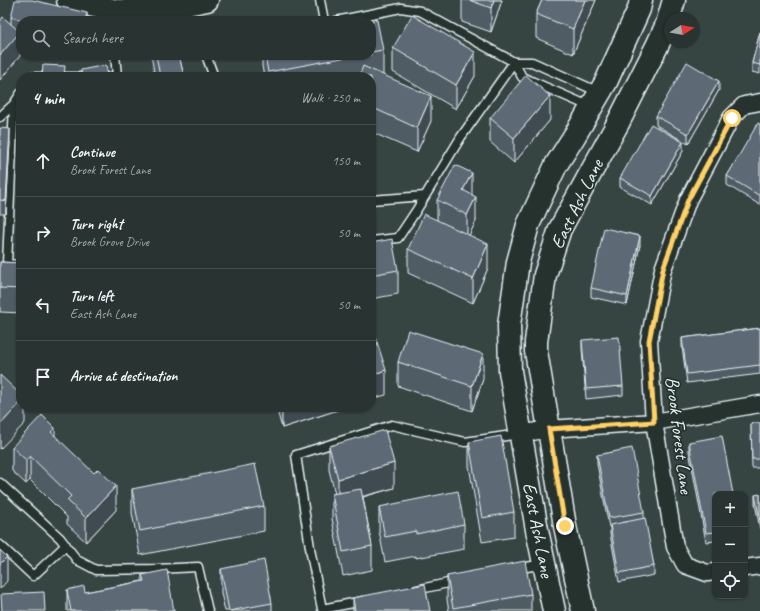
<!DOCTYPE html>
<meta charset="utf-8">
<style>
body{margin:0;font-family:Caveat,sans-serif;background:#303b3a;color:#f1f3f6}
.controls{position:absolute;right:12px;bottom:12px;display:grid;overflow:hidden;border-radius:8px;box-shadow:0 1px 3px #0004}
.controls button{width:36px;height:36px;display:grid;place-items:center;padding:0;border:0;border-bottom:1px solid #444e4d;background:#283332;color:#f1f3f6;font:20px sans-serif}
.compass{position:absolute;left:664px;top:12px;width:36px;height:36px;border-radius:50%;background:#283332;box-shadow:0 1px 3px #0004;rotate:79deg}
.stop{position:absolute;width:12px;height:12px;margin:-9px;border:3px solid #ffd166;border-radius:50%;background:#fff}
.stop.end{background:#ffd166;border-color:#fff;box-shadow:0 1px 4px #0008}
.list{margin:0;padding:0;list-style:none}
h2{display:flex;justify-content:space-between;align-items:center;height:52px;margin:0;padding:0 16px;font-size:17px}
h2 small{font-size:13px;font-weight:400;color:#a5aaac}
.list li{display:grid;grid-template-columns:26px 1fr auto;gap:12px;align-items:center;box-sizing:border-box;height:72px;padding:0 16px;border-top:1px solid #444e4d}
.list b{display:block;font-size:15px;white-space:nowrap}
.list p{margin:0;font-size:13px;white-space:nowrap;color:#a5aaac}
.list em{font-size:13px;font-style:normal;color:#a5aaac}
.icon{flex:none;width:22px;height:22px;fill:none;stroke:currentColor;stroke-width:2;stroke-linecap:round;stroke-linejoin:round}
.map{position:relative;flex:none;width:760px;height:611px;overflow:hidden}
.search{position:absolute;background:#283332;box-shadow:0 1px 3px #0004;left:16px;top:16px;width:360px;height:44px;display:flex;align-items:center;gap:10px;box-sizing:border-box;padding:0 14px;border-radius:16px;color:#a5aaac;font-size:15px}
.panel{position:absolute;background:#283332;box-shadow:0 1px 3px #0004;left:16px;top:72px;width:360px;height:340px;border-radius:16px}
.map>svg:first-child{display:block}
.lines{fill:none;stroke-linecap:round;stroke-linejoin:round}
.lane-casing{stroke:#e8f1f8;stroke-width:11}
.street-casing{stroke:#e8f1f8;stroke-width:19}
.secondary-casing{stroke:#e8f1f8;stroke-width:25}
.lane{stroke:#26332d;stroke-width:8}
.street{stroke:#26332d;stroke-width:16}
.secondary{stroke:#26332d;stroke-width:22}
.wall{fill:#505c64;stroke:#e8f1f8}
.shaded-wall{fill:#414b51;stroke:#e8f1f8}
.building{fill:#5d6b74;stroke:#e8f1f8}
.route{stroke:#ffd166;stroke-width:5}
.labels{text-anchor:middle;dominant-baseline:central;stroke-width:3.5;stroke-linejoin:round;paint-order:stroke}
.street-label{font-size:19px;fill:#e8f1f8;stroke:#26332d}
</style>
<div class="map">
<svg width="760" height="611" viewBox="0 0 760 611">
<rect width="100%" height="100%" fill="#364442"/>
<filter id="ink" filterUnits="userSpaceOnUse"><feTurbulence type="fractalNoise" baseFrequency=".025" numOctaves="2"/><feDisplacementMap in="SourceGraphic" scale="8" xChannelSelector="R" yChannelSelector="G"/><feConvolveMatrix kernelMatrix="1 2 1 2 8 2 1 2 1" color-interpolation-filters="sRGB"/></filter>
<g filter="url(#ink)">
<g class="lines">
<defs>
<path id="lane" d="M320 0 324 21
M336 21 401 8 420 11 514 62H532L592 89 596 99 584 104 522 77 514 62
M115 55 117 76
M206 55 214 77
M31 77H118
M21 93 14 104 7 264 21 265
M0 117 14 104
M371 200 425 196
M371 241 398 238 416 211 461 137 514 62
M0 483 60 538 77 560 96 570 157 569 198 567 208 611
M0 545 33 576 66 545
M516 569 543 564
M416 590 457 581
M363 601 322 609 311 554 296 455 392 425 465 442 519 434"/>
<path id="street" d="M520 434 549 429 654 422 760 404
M745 568 760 566
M715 572 707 573 685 565 675 547 654 422 649 341 663 269 688 200 731 118 744 105 760 102"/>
<path id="secondary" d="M68 0 117 11 157 10 207 0
M554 611 537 530 510 371 509 325 518 262 528 225 556 165 575 135 606 82 639 9 641 0
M583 611 565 526 536 351V342L545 275 560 229 618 123 657 46 667 24 674 0"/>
</defs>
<use href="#lane" class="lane-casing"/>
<use href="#street" class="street-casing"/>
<use href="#secondary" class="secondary-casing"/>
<use href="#lane" class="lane"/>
<use href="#street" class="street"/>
<use href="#secondary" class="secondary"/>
</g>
<path class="wall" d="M462 0H502L491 32 462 22Z
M542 0H596L573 54 536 38V14Z
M11 17 87 21H21V44H20V56L11 24Z
M371 21 383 50V75L431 121 417 152 371 132V77H264L262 66V55H371Z
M760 32V74L752 72V63Z
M393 48 475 76 456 109 393 72Z
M68 55H83L82 58Z
M151 55H179L184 77H155Z
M719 90 688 144 656 125V116Z
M490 118 550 120 514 163 490 142Z
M760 124V205L727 185V176Z
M0 128 10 142 6 214H0Z
M683 151 652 205 620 187V178Z
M472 195 476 221 469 235 488 268 473 303 408 273V249L437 221V200Z
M371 243 398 270V294L371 299Z
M640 245 627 305 591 297V288Z
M0 262 21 263V313L0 312Z
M760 328V374L687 383 682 347V338Z
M582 340 623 386V395L586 399 582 349Z
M398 362 483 379 472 411 398 386Z
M276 407H347L282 428Z
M751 423H760V468H752Z
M55 436 116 510 86 542 67 524V517L30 480 26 484 12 471V447Z
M469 442 514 512V537L482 542 469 466Z
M689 442 715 494V541L706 542 689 451Z
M329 446 394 488 363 497 372 546V570L343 576 332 519V494H335L329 470Z
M597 455 644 512V519L654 566V575L619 582 610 534V527H609L597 464Z
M132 489 264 506V531L140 555 132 513Z
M760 494V529L755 504V495Z
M379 507 464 524V549L416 558V556L385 562 379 531Z
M221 569 272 603V611H225L221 593Z
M142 575 174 611H67V590L85 592 142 581Z
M447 576 531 594V611H449L447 600Z
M353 598 430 611H353Z"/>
<path class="shaded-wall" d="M494 0H502L491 32V8Z
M585 0H596L573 54V29Z
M87 13V21H85Z
M20 32V56L0 80V55Z
M475 52V76L456 109V85Z
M719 81V90L688 144V134Z
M431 96V121L417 152V128Z
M550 96V120L514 163V138Z
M10 129V142L6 214V201Z
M683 142V151L652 205V196Z
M472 173V197L463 190Z
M476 197V221L467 240V215Z
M640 236V245L627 305V296Z
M488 244V268L473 303V279Z
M483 354V379L472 411V386Z
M386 370V395L371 399V375Z
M21 402V407H25V423L0 449V425Z
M282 407H347L282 428Z
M55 428V452L51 432Z
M30 456V480L26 484V460Z
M394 463V488L338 503V479Z
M116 486V510L86 542V518Z
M7 557V581L0 589V564Z"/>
<path class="building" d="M15 0H32L87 13 85 21H27L11 17Z
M469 0H494L491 8Z
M542 0H585L573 29 536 14Z
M412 15 475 52 456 85 393 48Z
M3 17 20 32 0 55V21Z
M172 19 173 21H164Z
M377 20 383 50 371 52V21Z
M760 32V65L752 63Z
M156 55H179L184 77H160Z
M265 55H358L268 72Z
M687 62 719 81 688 134 656 116Z
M43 65 65 66 64 77H42Z
M106 65 108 77H82L81 70Z
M363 66 431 96 417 128 371 107V77H359Z
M526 75 550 96 514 138 490 118Z
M758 123 760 124V196L727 176Z
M651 124 683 142 652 196 620 178Z
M0 128 10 129 6 201 0 200Z
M455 165 472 173 463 190 476 197 467 215 437 200Z
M424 214 488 244 473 279 408 249Z
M604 228 640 236 627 296 591 288Z
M392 239 398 270 371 275V243Z
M0 262 21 263V289L0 288Z
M760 328V365L687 374 682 338Z
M408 330 483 354 472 386 398 362Z
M619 337 623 386 586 389 582 340Z
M376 339 386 370 371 375V340Z
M0 375 21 395V402L0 425Z
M42 415 55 428 51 432 94 473 98 469 116 486 86 518 67 500 71 496 30 456 26 460 12 447Z
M751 423H760V459H752Z
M385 430 394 463 338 479 329 446Z
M501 436 514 512 482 518 469 442Z
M722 436 733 494H715V532L706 533 689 442Z
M632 448 644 512 609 518 597 455Z
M255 464 264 506 140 531 132 489Z
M361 489 372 546 343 552 332 494Z
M458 491 464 524 416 534V531L385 537 379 507Z
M760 494V520L755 495Z
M645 518 654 566 619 573 610 525Z
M0 550 7 557 0 564Z
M264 560 272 603 229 611 221 569Z
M525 561 531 594 453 608 447 576Z
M167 570 174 611H71L67 590 84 586 85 592 144 581 142 575Z
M425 584 430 611H355L353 598Z
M44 592 45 611H2L1 594Z"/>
</g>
<g class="lines" filter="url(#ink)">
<path class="route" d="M565 526 549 429 654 422 649 341 663 269 688 200 732 118"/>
</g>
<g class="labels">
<g class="street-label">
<text transform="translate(577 204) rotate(-64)">East Ash Lane</text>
<text transform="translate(679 435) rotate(83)">Brook Forest Lane</text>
<text transform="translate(538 530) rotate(79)">East Ash Lane</text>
</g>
</g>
</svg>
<div class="controls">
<button>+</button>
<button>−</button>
<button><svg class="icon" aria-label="locate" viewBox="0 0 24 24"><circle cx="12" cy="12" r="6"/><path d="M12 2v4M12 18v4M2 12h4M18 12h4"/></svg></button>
</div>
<svg class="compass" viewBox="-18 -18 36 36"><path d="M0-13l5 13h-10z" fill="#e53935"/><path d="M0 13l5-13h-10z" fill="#a5aaac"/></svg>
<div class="stop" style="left:732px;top:118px"></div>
<div class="stop end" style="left:565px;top:526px"></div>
<div class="search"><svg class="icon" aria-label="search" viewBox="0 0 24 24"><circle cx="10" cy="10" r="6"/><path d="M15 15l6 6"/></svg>Search here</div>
<section class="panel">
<h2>4 min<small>Walk · 250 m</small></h2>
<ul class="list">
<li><svg class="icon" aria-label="ahead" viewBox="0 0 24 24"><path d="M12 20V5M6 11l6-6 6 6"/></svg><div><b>Continue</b><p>Brook Forest Lane</p></div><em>150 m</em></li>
<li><svg class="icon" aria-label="right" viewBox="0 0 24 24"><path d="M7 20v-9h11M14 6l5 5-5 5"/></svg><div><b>Turn right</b><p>Brook Grove Drive</p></div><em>50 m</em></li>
<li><svg class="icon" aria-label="left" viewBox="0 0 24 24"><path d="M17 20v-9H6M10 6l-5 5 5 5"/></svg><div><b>Turn left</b><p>East Ash Lane</p></div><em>50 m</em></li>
<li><svg class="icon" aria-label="arrive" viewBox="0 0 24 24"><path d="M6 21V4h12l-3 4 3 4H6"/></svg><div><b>Arrive at destination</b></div></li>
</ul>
</section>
</div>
